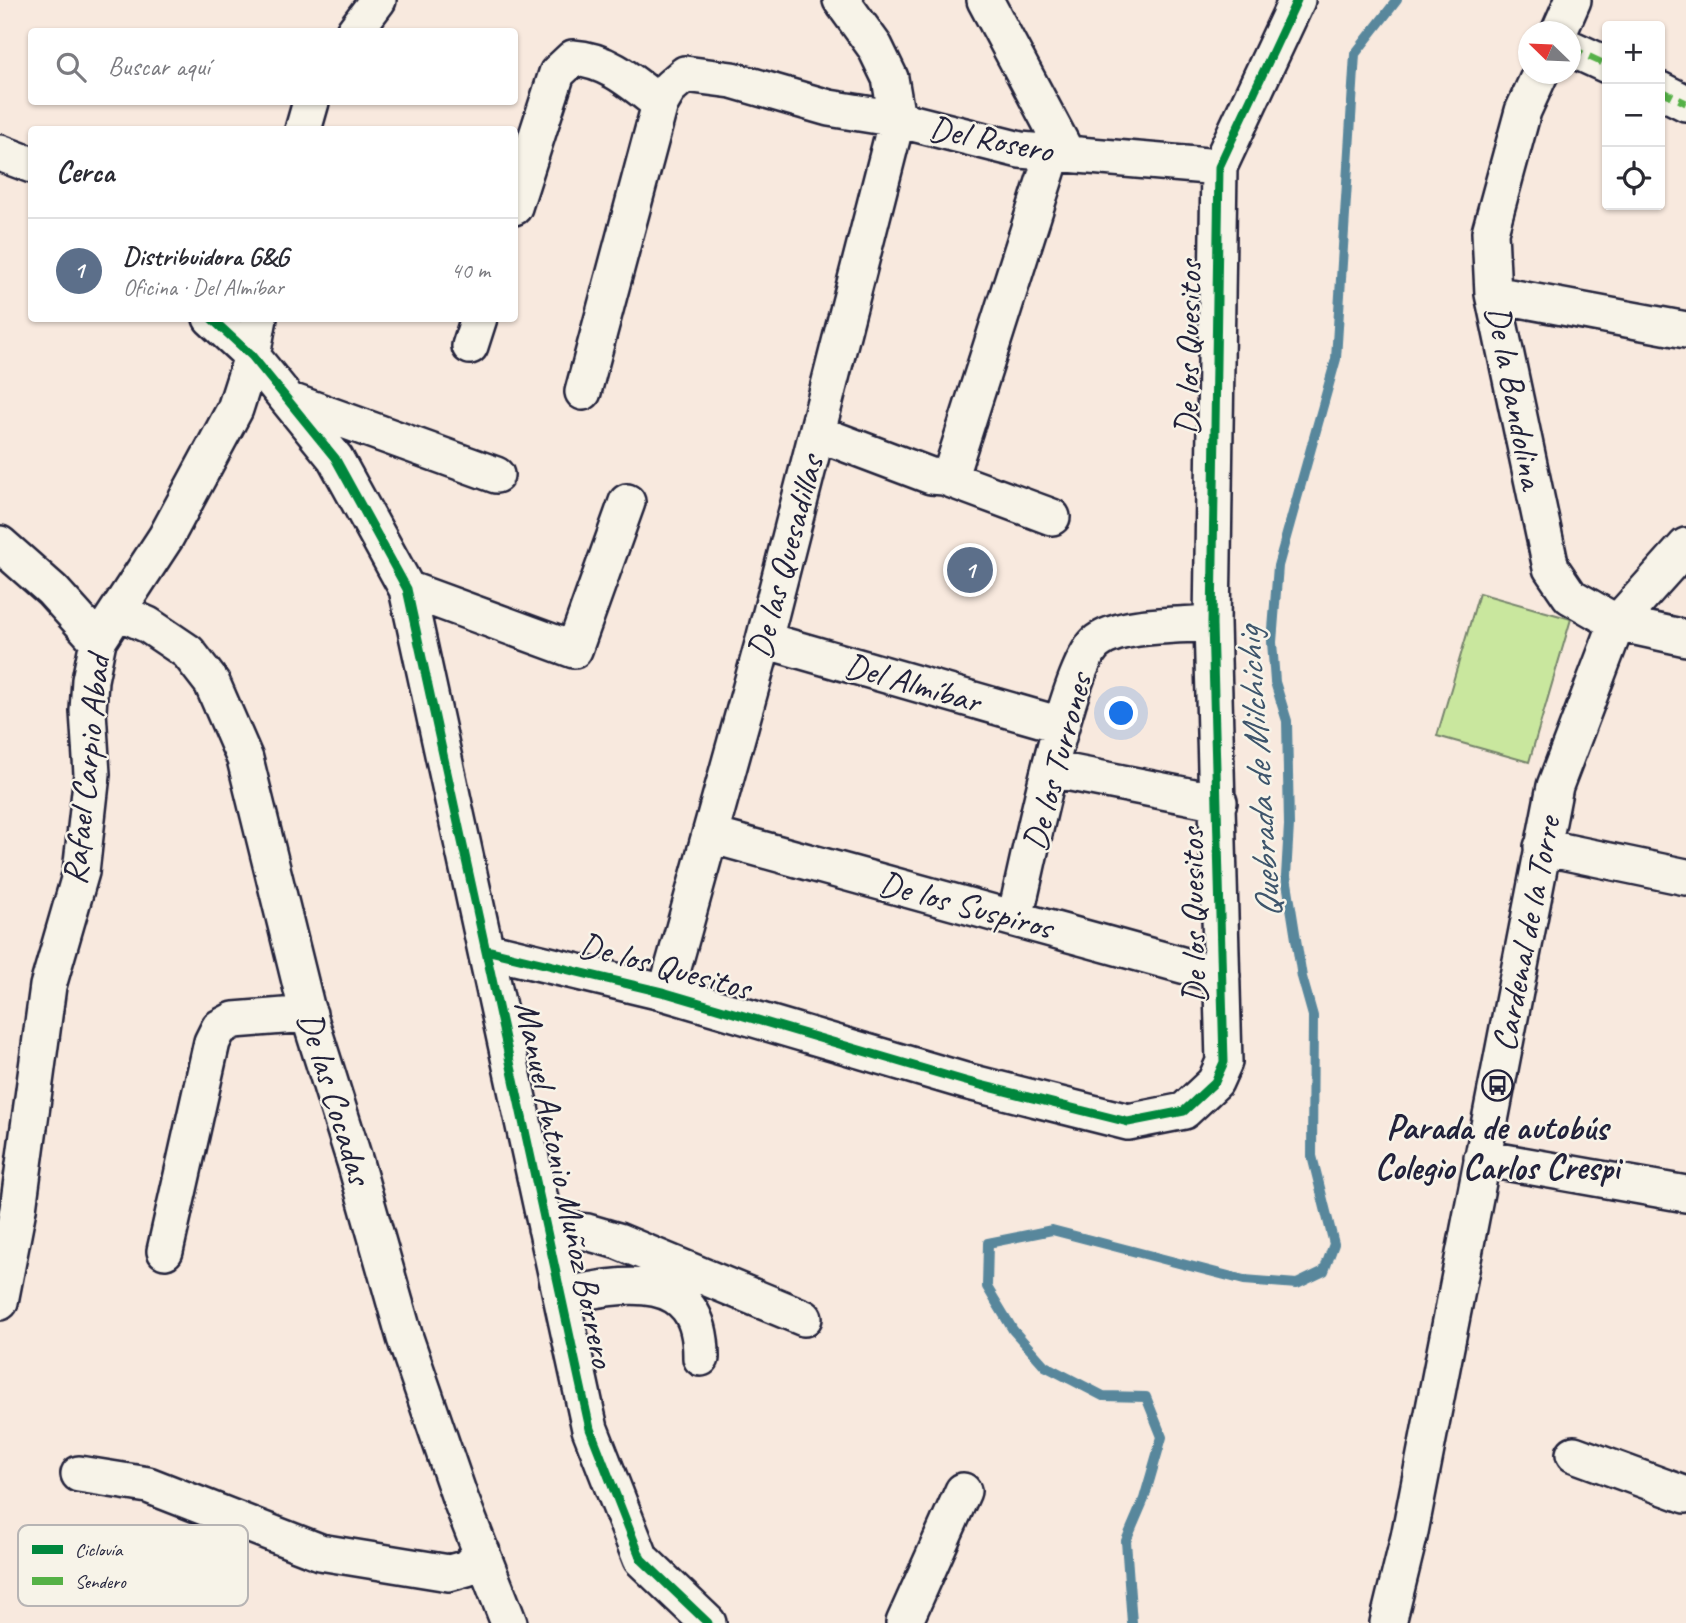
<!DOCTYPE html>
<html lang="es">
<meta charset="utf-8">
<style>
body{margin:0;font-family:Caveat,sans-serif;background:#f7f7f7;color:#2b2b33}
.controls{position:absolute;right:21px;top:21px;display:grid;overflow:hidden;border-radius:7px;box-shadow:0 2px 5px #0004}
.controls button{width:63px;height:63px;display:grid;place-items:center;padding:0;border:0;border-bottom:2px solid #e1e1e2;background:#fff;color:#2b2b33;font:35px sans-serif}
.compass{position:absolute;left:1518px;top:21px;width:63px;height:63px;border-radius:50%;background:#fff;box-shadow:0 2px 5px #0004;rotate:293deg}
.you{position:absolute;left:1122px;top:714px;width:24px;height:24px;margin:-18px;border:5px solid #fff;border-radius:50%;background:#1a73e8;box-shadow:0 0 0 10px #1a73e833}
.badge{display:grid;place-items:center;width:46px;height:46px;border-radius:50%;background:#0f766e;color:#fff;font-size:23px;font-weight:700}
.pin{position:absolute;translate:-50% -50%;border:4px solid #fff;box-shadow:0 2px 7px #0006}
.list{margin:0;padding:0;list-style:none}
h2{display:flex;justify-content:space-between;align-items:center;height:91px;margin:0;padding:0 28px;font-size:30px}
h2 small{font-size:23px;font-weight:400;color:#7c7c81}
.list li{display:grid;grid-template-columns:46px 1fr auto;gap:21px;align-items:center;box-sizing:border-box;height:105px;padding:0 28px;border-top:2px solid #e1e1e2}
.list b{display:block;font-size:26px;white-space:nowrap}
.list p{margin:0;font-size:23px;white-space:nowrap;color:#7c7c81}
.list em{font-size:23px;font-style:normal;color:#7c7c81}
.icon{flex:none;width:38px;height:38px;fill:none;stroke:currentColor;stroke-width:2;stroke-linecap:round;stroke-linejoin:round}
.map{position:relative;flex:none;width:1686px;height:1623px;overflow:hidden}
.search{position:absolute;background:#fff;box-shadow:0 2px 5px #0004;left:28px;top:28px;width:490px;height:77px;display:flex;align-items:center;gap:18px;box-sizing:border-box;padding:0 24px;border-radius:7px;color:#7c7c81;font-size:26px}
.panel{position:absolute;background:#fff;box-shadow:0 2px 5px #0004;left:28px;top:126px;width:490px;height:196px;border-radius:7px}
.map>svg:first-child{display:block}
.grass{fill:#c9e79e;stroke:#76846c;stroke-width:2}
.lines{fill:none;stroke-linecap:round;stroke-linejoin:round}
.stream{stroke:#59879c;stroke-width:10}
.minor-casing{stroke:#22223b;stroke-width:40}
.minor{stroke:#f7f3e8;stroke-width:35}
.quiet{stroke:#55b146;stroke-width:7;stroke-dasharray:14 7;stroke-linecap:butt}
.cycleway-casing{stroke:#f7f3e8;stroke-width:13}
.cycleway{stroke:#00873e;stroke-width:9}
.labels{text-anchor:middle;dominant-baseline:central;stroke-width:5;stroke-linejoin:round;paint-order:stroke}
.street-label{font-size:35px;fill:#22223b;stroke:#f7f3e8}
.poi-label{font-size:35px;font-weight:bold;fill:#22223b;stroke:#f7f3e8}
.water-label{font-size:37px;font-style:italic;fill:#3e556c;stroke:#f7f3e8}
.key{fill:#f7f3e8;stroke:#b7b4b4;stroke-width:2}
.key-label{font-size:19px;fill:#22223b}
</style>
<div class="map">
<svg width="1686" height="1623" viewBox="0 0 1686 1623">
<rect width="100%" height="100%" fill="#f8e9de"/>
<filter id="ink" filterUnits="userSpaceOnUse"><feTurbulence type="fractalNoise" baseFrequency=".0143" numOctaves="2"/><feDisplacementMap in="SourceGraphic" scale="14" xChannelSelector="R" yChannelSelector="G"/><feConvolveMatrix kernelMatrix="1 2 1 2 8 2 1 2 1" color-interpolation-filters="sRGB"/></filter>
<g filter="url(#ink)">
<path class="grass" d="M1479 593 1571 619 1529 762 1437 736Z"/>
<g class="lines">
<path class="stream" d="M1132 1623 1126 1541 1144 1499 1162 1437 1146 1397 1103 1396 1045 1366 1013 1330 987 1287 988 1243 1052 1230 1244 1280 1297 1284 1324 1271 1334 1244 1312 1156 1313 1016 1302 977 1286 876 1289 825 1287 721 1275 682 1272 642 1278 566 1336 359 1355 54 1397 0"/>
<defs>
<path id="minor" d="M985 0 1067 154
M354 32 378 0
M1559 32 1573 0
M1570 48 1607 65
M1540 74 1523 111 1490 232 1493 294 1551 568 1570 596 1617 623 1686 638
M1660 90 1686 103
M303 130 311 102
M0 153 32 165
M514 207 557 73 573 58C608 60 633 83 660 104
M1493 294 1686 330
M211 318 252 356 335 458 407 589 590 1429 641 1559 708 1623
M470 346 479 318
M583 392 660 104 670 87 685 74 732 80 829 108 897 119 1020 150 1219 167
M288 400 496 475
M817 433 931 476 944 477 951 473 1053 153
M944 477 1052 517
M0 544 52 590 98 641
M407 589 574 650 627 502
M119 612 148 625 188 652 212 683 245 759 306 1006 355 1162 405 1338 460 1498 509 1623
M764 640 1061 725
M1051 769 1219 802
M710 835 1222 976
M1542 847 1686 877
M1015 918C1027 869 1066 667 1097 642 1122 623 1181 626 1212 623
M486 950 666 993 965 1081 1128 1122 1184 1111 1215 1082 1224 1062 1212 623 1219 167 1297 0
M666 993 764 640 897 119 890 78 875 47 841 0
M1482 1158 1686 1194
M546 1228 587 1232 618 1241 804 1318
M165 1251 212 1042 219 1028 234 1020 309 1014
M561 1296C625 1283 702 1268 701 1358
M0 1302 18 1209 48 986 81 872 92 774 88 711 90 680 98 641 166 537 235 409 252 356 259 318
M1574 1454 1686 1495
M79 1474 148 1485 320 1552 449 1573 467 1568 482 1552
M904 1623 963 1491
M1388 1623 1409 1537 1555 786 1617 623 1686 546"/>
</defs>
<use href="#minor" class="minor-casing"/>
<use href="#minor" class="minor"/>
<path class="quiet" d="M1570 48 1607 65
M1660 90 1686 103"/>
<defs>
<path id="cycleway" d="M211 318 252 356 335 458 407 589 590 1429 641 1559 708 1623
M486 950 666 993 965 1081 1128 1122 1184 1111 1215 1082 1224 1062 1212 623 1219 167 1297 0"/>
</defs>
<use href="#cycleway" class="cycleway-casing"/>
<use href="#cycleway" class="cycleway"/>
</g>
</g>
<defs>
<symbol id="bus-ring" viewBox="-11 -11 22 22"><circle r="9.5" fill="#f7f3e8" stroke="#22223b" stroke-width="1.5"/><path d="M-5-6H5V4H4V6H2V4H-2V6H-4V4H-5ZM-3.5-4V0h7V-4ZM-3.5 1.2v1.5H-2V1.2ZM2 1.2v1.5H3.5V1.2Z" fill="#22223b"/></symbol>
</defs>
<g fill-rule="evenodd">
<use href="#bus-ring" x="1480" y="1068" width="35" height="35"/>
</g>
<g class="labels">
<g class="street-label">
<text transform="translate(991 139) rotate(11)">Del Rosero</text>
<text transform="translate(1188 348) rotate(-89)">De los Quesitos</text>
<text transform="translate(1515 397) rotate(79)">De la Bandolina</text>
<text transform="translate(785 557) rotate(-75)">De las Quesadillas</text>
<text transform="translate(913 683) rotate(16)">Del Almíbar</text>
<text transform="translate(1057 762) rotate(-75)">De los Turrones</text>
<text transform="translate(86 770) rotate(-84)">Rafael Carpio Abad</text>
<text transform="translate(966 905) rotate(15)">De los Suspiros</text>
<text transform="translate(1193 916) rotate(-91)">De los Quesitos</text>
<text transform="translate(1526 934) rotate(-79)">Cardenal de la Torre</text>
<text transform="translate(665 966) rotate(15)">De los Quesitos</text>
<text transform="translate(335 1098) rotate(73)">De las Cocadas</text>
<text transform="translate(565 1184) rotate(78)">Manuel Antonio Muñoz Borrero</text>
</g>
<g class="poi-label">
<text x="1497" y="1127">Parada de autobús<tspan x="1497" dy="40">Colegio Carlos Crespi</tspan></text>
</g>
<g class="water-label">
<text transform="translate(1258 773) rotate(-94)">Quebrada de Milchichig</text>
</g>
</g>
<rect x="18" y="1525" width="230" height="81" rx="10" class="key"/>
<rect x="32" y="1545" width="31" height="9" fill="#00873e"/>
<rect x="32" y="1577" width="31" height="8" fill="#55b146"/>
<g class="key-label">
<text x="75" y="1556">Ciclovía</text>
<text x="75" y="1588">Sendero</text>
</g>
</svg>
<div class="controls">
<button>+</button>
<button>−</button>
<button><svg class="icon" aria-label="locate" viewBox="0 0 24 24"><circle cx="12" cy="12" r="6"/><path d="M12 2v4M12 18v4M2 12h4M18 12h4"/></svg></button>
</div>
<svg class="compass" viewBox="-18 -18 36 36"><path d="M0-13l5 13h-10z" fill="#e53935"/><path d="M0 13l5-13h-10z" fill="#7c7c81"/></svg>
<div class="you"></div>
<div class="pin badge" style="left:970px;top:570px;background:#5c6f8a">1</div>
<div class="search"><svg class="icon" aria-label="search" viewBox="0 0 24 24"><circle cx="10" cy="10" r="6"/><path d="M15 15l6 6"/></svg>Buscar aquí</div>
<section class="panel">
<h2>Cerca<small></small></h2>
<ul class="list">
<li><span class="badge" style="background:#5c6f8a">1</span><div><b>Distribuidora G&amp;G</b><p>Oficina · Del Almíbar</p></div><em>40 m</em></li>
</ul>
</section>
</div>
